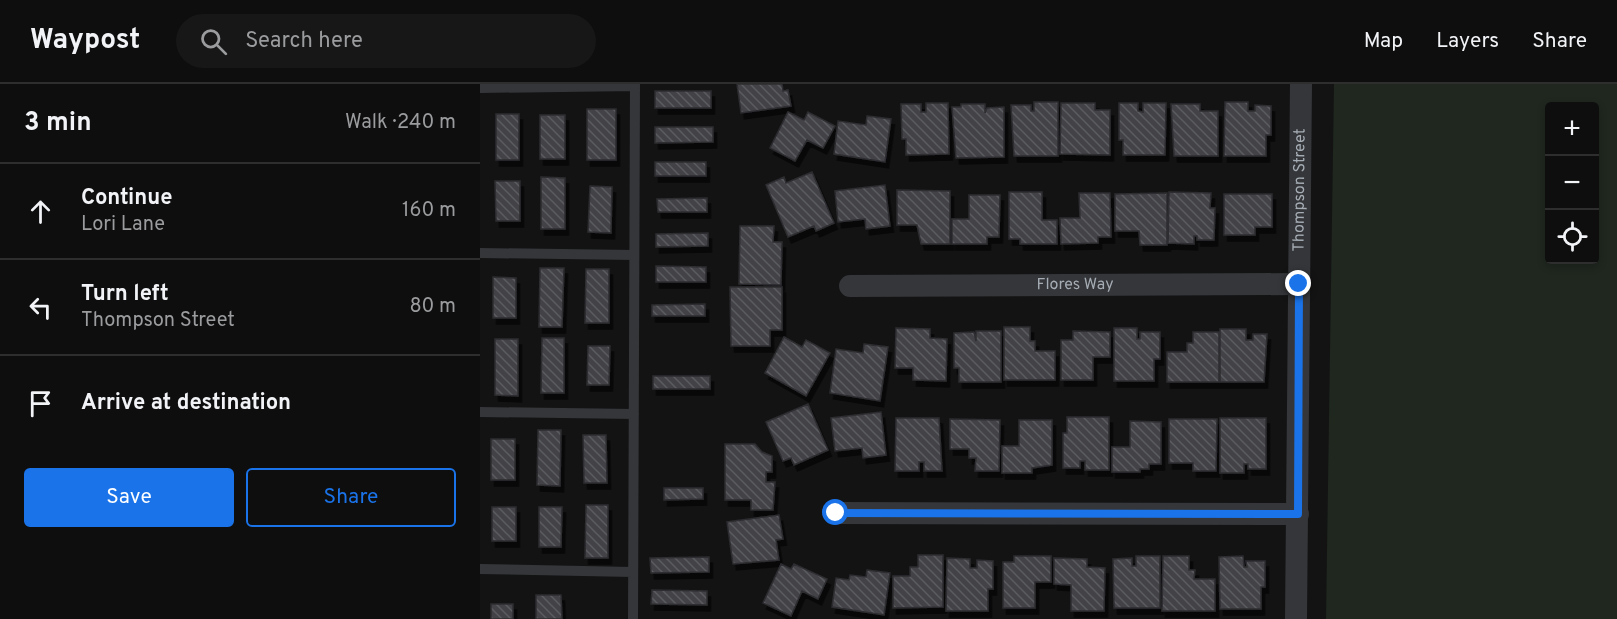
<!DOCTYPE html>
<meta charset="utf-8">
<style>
body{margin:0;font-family:Overpass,sans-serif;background:#171718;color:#f1f3f6}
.controls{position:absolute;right:18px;top:18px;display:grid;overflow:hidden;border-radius:6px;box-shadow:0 3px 9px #0003}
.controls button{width:54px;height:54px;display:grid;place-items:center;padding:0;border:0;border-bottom:2px solid #2e2e2f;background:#0e0e0f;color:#f1f3f6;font:30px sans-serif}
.stop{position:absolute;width:18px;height:18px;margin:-14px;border:4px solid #1a73e8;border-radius:50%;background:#fff}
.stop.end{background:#1a73e8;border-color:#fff;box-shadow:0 2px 6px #0008}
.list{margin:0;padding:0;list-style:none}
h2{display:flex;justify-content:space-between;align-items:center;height:78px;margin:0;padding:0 24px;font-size:26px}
h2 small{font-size:20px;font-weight:400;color:#9b9c9e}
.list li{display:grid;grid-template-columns:39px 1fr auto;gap:18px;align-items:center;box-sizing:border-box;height:96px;padding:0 24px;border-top:2px solid #2e2e2f}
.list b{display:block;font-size:22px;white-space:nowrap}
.list p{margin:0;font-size:20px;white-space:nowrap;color:#9b9c9e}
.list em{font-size:20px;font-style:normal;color:#9b9c9e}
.actions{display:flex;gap:12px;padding:18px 24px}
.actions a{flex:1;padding:14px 0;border:2px solid #1a73e8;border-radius:6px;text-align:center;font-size:21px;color:#1a73e8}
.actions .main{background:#1a73e8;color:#fff}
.icon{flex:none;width:33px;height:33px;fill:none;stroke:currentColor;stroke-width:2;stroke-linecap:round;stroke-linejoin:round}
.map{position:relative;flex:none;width:1137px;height:535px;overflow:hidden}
header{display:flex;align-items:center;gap:36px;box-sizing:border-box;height:84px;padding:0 30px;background:#0e0e0f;border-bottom:2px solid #2e2e2f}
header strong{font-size:28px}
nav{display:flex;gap:33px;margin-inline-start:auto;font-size:21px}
.search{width:420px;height:54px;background:#171718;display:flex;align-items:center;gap:15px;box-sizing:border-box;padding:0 21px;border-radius:33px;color:#9b9c9e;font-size:22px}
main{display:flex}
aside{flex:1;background:#0e0e0f}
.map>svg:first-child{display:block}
.green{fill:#1f271f;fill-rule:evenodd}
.building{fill:url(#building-back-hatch);stroke:#2d2d30;stroke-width:1.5;filter:url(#shadow)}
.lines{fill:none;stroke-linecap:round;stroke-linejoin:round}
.service{stroke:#343639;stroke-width:10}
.minor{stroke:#343639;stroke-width:22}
.route{stroke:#1a73e8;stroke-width:8}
.labels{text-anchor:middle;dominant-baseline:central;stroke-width:4.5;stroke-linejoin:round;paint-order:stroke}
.street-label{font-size:16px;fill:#a5acb4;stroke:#0e0e0f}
</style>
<header>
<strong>Waypost</strong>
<div class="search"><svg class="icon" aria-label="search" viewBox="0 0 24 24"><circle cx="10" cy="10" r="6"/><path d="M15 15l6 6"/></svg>Search here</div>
<nav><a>Map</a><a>Layers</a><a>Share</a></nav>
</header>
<main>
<aside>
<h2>3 min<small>Walk · 240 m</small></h2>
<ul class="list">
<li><svg class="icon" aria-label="ahead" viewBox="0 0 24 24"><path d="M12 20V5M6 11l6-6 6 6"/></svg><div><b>Continue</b><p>Lori Lane</p></div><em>160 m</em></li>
<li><svg class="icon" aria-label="left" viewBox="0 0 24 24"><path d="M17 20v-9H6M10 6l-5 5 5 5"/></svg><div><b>Turn left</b><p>Thompson Street</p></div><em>80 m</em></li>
<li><svg class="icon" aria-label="arrive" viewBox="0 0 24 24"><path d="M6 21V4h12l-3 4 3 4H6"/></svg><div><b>Arrive at destination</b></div></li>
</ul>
<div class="actions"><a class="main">Save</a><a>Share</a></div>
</aside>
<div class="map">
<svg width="1137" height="535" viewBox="0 0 1137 535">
<defs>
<pattern id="building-back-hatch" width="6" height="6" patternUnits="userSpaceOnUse" patternTransform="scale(1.5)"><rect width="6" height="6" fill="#424347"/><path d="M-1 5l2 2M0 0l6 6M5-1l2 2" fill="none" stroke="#5a5b5f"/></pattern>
<filter id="shadow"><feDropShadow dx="3.5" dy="6" stdDeviation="0" flood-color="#0009"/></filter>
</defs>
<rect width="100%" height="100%" fill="#131314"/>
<path class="green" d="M854 0H1137V535H846ZM1070 22H1114V176H1070Z"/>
<path class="building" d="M257 0H302L303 7 308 6 311 22 261 29Z
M175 7H231V24H175Z
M554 18H578V72H534L531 21H551V27H554Z
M745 18H768V27H775V21L791 22V51H786V72H744Z
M446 19H468L469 70 426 71V55H422L421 20H441V28H446Z
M581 19H615V26H630V71L580 70Z
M639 19H658V27L663 28V19H686L685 71H643V56H639Z
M481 20H505V29L507 24 524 23V73L476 74 472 23H481Z
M691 20H720V27H738V72H694Z
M107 25H136V76H107Z
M308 28 324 36 328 28 355 42 343 64 327 56 315 77 290 64Z
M16 30H39V76H16Z
M60 31H85V75H60Z
M387 32 411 35 405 78 354 70 358 37 386 41Z
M175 43H233V58L175 59Z
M175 78H226V92H175Z
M332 88 354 139 336 147 334 142 308 153 286 101 304 93 306 99Z
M61 93 85 94V145H61Z
M15 97H40V137H16Z
M405 101 410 142 386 145 385 135 358 138 355 107Z
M110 102 132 103 131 149 108 148Z
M417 106 470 107V160H441L437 141H417Z
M529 108H562V136H577V160H540V155H529Z
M689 108 731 109 730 124H735L734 156H717V152H714V160L688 159Z
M599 109H630L631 153H618V159L581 160 580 134H600Z
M687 109V161H660L659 147H635V110Z
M744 110H792V143H775V151H744Z
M489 111H520L519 153H507V160H472V135H489Z
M227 114V128H178L177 115Z
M260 142H294L293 158H302L301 201 259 200Z
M228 149V162L176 163V150Z
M176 182 226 183V198H176Z
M60 184H84L82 243H59Z
M106 185H129V239H105Z
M13 193 36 194V234H13Z
M250 203H302V246H290V262H251Z
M225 220V232H172V221Z
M524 243H550V257H555V267H575V296H524Z
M416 244 450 245V254L467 255 466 297 433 296V284H415Z
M634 244H657V255H660V248H680V275H674V297H634Z
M740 245H766V256H773V250H787L784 298H740Z
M496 247H521V298H479V284H474V249L494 248 496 257Z
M593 247 630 248V273H613V296H581V256H593Z
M713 248H739V298H687V268H707V259H713Z
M304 253 322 263 326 256 350 269 326 312 285 289Z
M62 254H84V309H61Z
M15 255H38V312L15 311Z
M384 260 408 263 400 317 350 309 356 265 383 269Z
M108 262H130L129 301H107Z
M173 292H230V305H173Z
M328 320 348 366 314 381 311 374 303 377 286 338Z
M401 328 406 371 383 374 382 364 355 367 351 334Z
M587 333H629V386H605V377H600V384H583V349H587Z
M416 334H459L462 387H444V378H439V387H415Z
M740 334H786V385H768V380H764V389H740Z
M470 335 520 336 519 387H495L496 374H489V365H470Z
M689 335H737L736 387H713V379H689Z
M539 336H572V381L552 384V389H522V362H539Z
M650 337 681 338V380H669V385H660V388H632V363H650Z
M58 346H81L80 402 57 401Z
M103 351H126L127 399H104Z
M11 355H35V396H11Z
M245 360H275L282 368 292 372V388H286V398H295L293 426H271V416H245Z
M184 404H223V415L184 416Z
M106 421H128V474H105Z
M12 423H36V457H12Z
M59 423H82L81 463H59Z
M299 431 303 455 296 456 299 476 253 480 247 438Z
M438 471H463V523L413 524V492H430V483H438Z
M534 472H571V498H555V524H523V478H534Z
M656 472H680V524H634L633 475 652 474V482H656Z
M683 472H709V486H715L714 495H735V527H682Z
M763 472 764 483H767L766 477H785V503H781V525H740L739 473Z
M229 473V488L171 489 170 474Z
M467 474 490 475V484H497V476L513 477V505H508V527H466Z
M574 474 607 475V483L625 484 624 527H591V501L574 500Z
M301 480 311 485 314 480 347 495 338 515 322 507 311 532 283 519Z
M387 486 410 489 404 531 352 523 356 494 369 496 370 491 386 493Z
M172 506 227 507V521L171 520Z
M56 511H81L82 535H56Z
M11 520H33V535H11Z"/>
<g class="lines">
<path class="service" d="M0 4 155 2
M0 169 154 171
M0 328 154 330
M0 485 153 488
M153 535 155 0"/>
<g class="minor">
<path id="s1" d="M370 202 819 200"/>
<path d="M356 429 818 430"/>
<path id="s2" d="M816 535 821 0"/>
</g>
</g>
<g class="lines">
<path class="route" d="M356 429 818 430 819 200"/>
</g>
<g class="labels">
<g class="street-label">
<text stroke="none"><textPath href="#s2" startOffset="429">Thompson Street</textPath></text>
<text stroke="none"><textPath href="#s1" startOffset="225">Flores Way</textPath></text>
</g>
</g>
</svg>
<div class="controls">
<button>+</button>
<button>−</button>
<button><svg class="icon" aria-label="locate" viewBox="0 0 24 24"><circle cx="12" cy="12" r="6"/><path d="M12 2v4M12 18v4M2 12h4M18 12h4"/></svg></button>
</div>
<div class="stop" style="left:356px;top:429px"></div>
<div class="stop end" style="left:819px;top:200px"></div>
</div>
</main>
